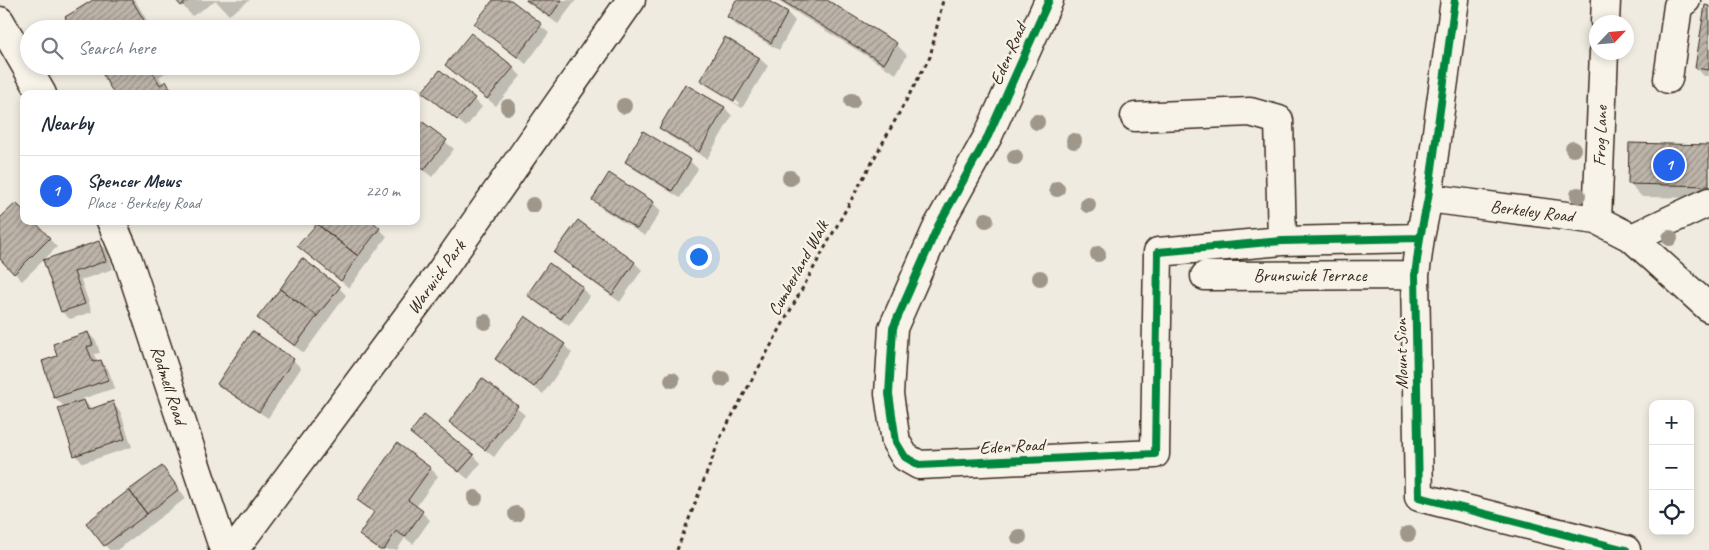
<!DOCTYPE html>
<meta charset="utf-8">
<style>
body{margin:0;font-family:Caveat,sans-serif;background:#f2f2f3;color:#1f2937}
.controls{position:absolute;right:15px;bottom:15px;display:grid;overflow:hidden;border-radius:10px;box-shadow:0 2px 8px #0003}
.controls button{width:45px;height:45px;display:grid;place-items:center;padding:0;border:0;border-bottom:1px solid #e0e1e3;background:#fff;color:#1f2937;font:25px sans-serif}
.compass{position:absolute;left:1589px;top:15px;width:45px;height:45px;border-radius:50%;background:#fff;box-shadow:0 2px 8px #0003;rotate:64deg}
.you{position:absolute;left:698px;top:256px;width:18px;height:18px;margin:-12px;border:4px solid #fff;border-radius:50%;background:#1a73e8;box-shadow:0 0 0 8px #1a73e833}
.badge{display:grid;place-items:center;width:32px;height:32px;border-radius:50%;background:#2563eb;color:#fff;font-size:16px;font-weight:700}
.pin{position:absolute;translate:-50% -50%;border:2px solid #fff;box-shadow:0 1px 5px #0006}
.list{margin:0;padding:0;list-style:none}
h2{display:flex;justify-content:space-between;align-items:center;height:65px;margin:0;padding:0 20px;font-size:21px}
h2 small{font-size:16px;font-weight:400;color:#747a83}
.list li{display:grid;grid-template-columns:32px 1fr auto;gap:15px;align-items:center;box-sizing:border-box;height:70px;padding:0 20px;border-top:1px solid #e0e1e3}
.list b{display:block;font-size:19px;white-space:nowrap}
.list p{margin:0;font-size:16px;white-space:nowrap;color:#747a83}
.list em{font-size:16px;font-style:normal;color:#747a83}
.icon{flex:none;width:28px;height:28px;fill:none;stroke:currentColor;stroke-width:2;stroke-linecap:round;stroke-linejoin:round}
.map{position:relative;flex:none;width:1709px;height:550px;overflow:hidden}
.search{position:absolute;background:#fff;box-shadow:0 2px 8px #0003;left:20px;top:20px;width:400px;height:55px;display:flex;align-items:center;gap:12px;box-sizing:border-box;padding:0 18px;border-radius:28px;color:#747a83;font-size:19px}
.panel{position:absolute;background:#fff;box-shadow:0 2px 8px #0003;left:20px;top:90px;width:400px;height:135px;border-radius:10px}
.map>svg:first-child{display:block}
.shadow{fill:#0003;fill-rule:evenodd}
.building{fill:url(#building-hatch);stroke:#3b2a1e}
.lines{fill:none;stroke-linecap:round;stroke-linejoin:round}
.minor-casing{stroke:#3b2a1e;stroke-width:31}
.path{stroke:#3b2a1e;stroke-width:3;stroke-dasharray:4 4;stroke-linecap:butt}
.minor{stroke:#f7f3e8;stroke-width:28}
.cycleway-casing{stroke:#f7f3e8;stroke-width:11}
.cycleway{stroke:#00873e;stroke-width:8}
.tree{fill:#a0978b}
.labels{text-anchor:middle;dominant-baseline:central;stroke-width:4.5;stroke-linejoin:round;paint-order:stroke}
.street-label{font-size:18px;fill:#3b2a1e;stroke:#f7f3e8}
</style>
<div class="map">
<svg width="1709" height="550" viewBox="0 0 1709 550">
<defs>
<pattern id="building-hatch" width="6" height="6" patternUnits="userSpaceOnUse" patternTransform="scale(1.25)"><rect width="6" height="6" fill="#bdb5aa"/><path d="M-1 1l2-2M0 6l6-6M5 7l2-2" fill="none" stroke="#9b938a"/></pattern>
</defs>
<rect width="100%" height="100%" fill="#efebe0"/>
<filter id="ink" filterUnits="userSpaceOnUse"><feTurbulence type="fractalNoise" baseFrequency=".02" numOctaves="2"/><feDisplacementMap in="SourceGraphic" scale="10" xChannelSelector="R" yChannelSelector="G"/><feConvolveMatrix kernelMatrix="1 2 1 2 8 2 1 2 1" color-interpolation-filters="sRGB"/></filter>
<g filter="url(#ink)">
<path class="shadow" d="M96 0H135L152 29H74Z
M178 0H250L229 15 216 1 192 16Z
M494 0H509L549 33 526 64 476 24Z
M524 0H576L558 24Z
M738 0H765L788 13 795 21 779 50 736 25 728 17Z
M776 0H824L896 44 907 55 896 74Z
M1709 7V76H1704L1697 68Z
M726 38 760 59 768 66 742 108 709 87 701 79ZM708 84 740 103 739 105 708 87Z
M446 65 513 68 521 76 496 106Z
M99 66H175L159 77 163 84 165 83 176 94H116Z
M686 85 725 108 732 116 707 159 669 136 661 128Z
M432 99H474L482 107 466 127Z
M416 118 454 149 432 177 416 164Z
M1709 147V198L1642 197 1629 183Z
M690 161 698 169 680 198 634 169 626 162Z
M416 190 420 193 416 198Z
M593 200 653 203 661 211 645 236 601 208Z
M0 220 32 221 57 247 22 281 0 257Z
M578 222 635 263 642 270 620 302 564 261 556 253Z
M379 229 387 236 349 288 307 253Z
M99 242 107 250 113 269 81 280 92 312 70 319 62 312 44 261Z
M339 288 346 295 304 353 267 326 259 318Z
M582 288 590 296 569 326 537 303 529 295Z
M88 333 96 341 100 353 94 354 97 362 101 361 108 369 115 388 82 399 92 409 112 403 120 411 132 447 83 463 75 455 65 407 55 398 43 362 58 357Z
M252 333 293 360 301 368 268 418 227 391 219 384Z
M564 345 572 353 543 394 505 366 497 358Z
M482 380 525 415 494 457 450 422Z
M411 433 473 455 481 463 468 479Z
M162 467 186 498 117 550H109L88 523Z
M430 468 438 476 416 507 430 520 413 544 405 538 397 550H379L368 543 360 535 375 514 358 500Z"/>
<path class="building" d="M93 0H132L149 29H72L65 17Z
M176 0H189L181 6Z
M493 0H511L542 24 517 57 474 24Z
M526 0H562L550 17Z
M736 0H767L788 12 771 43 727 17Z
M781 0H827L897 43 884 64Z
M1705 5 1709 6V70L1695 68Z
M471 33 514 67 487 99 445 65Z
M725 37 760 58 734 101 700 80Z
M98 66H149L160 85 166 81 173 94H114Z
M440 70 475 98 457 120 422 92Z
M685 84 725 107 699 152 659 128Z
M416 117 447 140 424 170 416 164Z
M643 131 691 160 672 191 625 162Z
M1629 143 1709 145V186L1628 184Z
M609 173 654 202 637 229 592 200Z
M16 203 24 211V221H34L50 238 14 274 0 259V218Z
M578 220 635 262 612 295 554 253Z
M319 221H372L380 228 358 256 317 224Z
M317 224 358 256 341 281 297 246Z
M99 241 106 261 74 272 85 304 61 312 43 260Z
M302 258 340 287 317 316 280 289Z
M549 263 583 287 561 319 527 295Z
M280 289 317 316 295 346 257 318Z
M525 316 565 344 534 387 495 359Z
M252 331 294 359 259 412 217 384Z
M88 332 93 345 87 347 93 362 101 360 108 380 54 398 42 361 57 356 53 344Z
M482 378 518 406 485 450 449 422Z
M84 400 88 410 113 401 125 439 74 456 58 408Z
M424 415 474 455 459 472 410 433Z
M397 443 431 468 408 500 423 511 405 537 396 531 384 550H380L359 535 374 512 357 500Z
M162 466 179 489 147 514 129 490Z
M129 490 147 514 104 546 86 523Z"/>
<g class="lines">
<defs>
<path id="minor" d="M1049 0 988 136 938 226 893 328 889 394 896 442 905 457 919 465 1155 454 1158 252 1282 241 1420 238
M1455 0 1428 198 1420 238 1415 275 1419 497 1626 550
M0 21 42 94
M1605 22 1606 0
M1668 79 1678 6 1686 0
M1135 117 1250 112 1279 120 1282 241
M1428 198 1597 220 1632 238 1709 308
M1597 220 1604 52
M111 221 128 260 224 550
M1632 238 1709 202
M1205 276 1415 275
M234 550 437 277 631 0"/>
</defs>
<use href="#minor" class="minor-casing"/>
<path class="path" d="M677 550 721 436 930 57 943 0"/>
<use href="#minor" class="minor"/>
<defs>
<path id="cycleway" d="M1049 0 988 136 938 226 893 328 889 394 896 442 905 457 919 465 1155 454 1158 252 1282 241 1420 238
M1455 0 1428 198 1420 238 1415 275 1419 497 1626 550"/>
</defs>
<use href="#cycleway" class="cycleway-casing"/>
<use href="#cycleway" class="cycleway"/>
</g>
<g class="tree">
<circle cx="852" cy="101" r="8"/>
<circle cx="624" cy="106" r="8"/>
<circle cx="508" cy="107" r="8"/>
<circle cx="1037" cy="122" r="8"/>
<circle cx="1074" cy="141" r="8"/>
<circle cx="1573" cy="149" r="8"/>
<circle cx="1015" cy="157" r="8"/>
<circle cx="790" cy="178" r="8"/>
<circle cx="1057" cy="189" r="8"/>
<circle cx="1578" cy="195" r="8"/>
<circle cx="533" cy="205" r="8"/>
<circle cx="1088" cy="205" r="8"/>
<circle cx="986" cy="220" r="8"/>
<circle cx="1670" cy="238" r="8"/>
<circle cx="1098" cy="254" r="8"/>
<circle cx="1040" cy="278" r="8"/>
<circle cx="485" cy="322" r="8"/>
<circle cx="722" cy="379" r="8"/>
<circle cx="672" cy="380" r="8"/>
<circle cx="475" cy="498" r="8"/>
<circle cx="516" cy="514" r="8"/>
<circle cx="1408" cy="534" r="8"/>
<circle cx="1019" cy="537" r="8"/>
</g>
</g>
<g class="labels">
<g class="street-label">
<text transform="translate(1008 54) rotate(-66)">Eden Road</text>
<text transform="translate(1600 136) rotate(-88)">Frog Lane</text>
<text transform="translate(1532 211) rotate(7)">Berkeley Road</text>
<text transform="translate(798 268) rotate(-61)">Cumberland Walk</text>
<text x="1310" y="275">Brunswick Terrace</text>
<text transform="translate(436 277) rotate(-54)">Warwick Park</text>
<text transform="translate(1401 354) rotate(-91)">Mount Sion</text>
<text transform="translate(169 385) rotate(72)">Rodmell Road</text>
<text transform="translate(1012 446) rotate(-3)">Eden Road</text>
</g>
</g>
</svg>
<div class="controls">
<button>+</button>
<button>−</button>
<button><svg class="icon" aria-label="locate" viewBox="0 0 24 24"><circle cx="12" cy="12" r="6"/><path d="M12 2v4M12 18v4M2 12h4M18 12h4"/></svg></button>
</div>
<svg class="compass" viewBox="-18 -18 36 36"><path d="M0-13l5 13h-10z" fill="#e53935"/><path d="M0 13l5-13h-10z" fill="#747a83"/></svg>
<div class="you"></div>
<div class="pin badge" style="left:1669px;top:165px">1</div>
<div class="search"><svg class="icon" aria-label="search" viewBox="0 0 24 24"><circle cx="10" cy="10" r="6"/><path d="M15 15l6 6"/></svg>Search here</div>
<section class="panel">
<h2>Nearby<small></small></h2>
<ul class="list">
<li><span class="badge">1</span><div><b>Spencer Mews</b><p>Place · Berkeley Road</p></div><em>220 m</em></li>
</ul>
</section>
</div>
